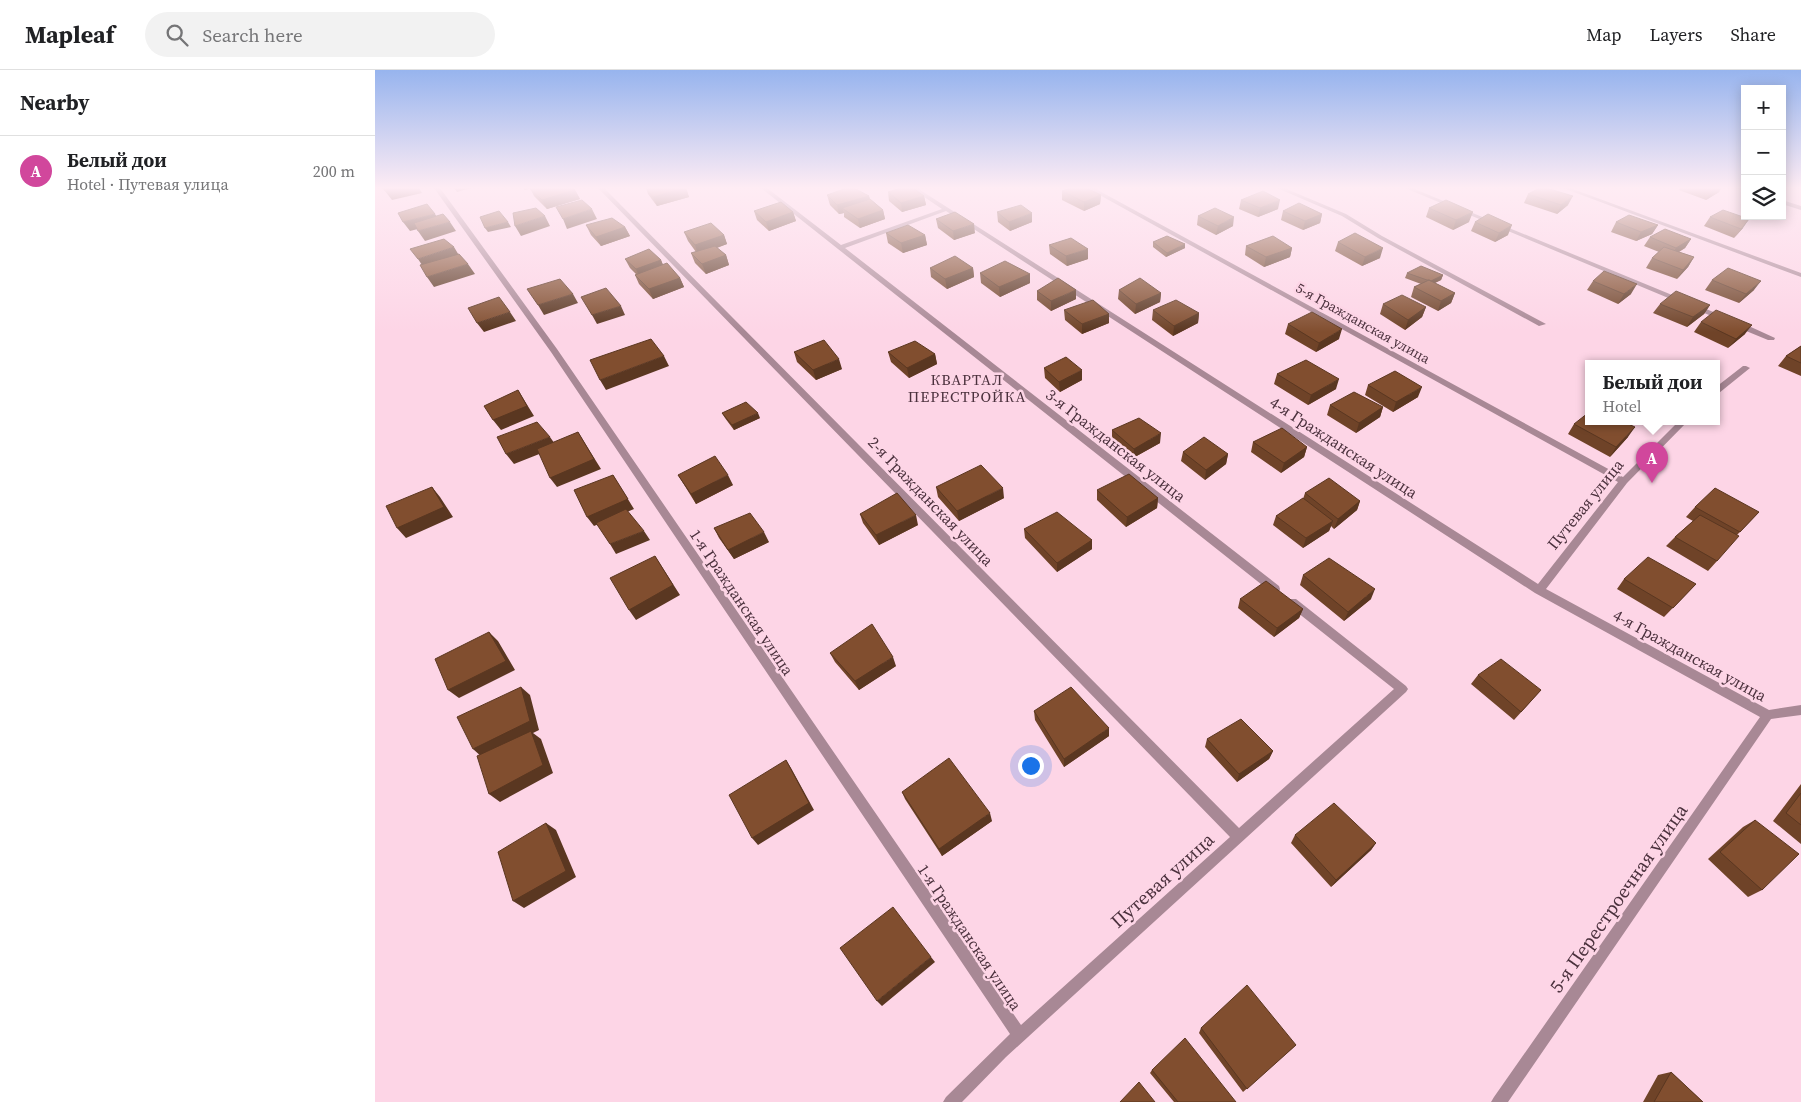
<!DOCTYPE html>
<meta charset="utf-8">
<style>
body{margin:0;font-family:"Source Serif 4",serif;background:#f2f2f2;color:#202124}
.controls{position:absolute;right:15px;top:15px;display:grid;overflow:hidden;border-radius:0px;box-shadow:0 2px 12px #0003}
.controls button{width:45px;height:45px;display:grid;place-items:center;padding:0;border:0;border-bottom:1px solid #e0e0e0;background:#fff;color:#202124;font:25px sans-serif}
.you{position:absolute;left:655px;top:695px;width:18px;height:18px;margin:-12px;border:4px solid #fff;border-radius:50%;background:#1a73e8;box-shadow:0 0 0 8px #1a73e833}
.badge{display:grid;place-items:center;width:32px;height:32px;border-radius:50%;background:#0f766e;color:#fff;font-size:16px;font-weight:700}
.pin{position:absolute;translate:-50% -41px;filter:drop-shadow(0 1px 2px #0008)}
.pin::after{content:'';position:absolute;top:26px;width:18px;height:15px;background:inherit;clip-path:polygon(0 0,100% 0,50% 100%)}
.popup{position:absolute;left:1210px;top:290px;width:135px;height:65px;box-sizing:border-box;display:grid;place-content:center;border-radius:0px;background:#fff;filter:drop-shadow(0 1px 4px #0005);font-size:16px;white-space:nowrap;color:#757577}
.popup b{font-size:19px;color:#202124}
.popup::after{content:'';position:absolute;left:50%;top:100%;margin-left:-10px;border:10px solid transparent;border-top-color:#fff}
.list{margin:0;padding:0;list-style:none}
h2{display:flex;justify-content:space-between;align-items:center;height:65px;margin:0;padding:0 20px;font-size:21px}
h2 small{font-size:16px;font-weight:400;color:#757577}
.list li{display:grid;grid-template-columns:32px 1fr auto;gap:15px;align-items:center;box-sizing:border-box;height:70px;padding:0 20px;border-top:1px solid #e0e0e0}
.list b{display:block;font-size:19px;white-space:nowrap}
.list p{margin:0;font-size:16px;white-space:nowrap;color:#757577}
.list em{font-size:16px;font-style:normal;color:#757577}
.icon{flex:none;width:28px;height:28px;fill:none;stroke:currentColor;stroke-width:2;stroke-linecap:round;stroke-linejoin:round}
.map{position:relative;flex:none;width:1426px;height:1032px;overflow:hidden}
header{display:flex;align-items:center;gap:30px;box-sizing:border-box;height:70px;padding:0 25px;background:#fff;border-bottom:1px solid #e0e0e0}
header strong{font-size:24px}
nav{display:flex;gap:28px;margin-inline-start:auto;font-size:18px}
.search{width:350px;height:45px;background:#f2f2f2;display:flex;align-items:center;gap:12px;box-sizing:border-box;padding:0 18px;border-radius:28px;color:#757577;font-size:19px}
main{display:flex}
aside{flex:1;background:#fff}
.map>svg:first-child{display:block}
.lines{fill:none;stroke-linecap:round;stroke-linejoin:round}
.minor{fill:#a88895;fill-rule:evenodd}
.wall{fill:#6f4328}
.shaded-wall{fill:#5a3721}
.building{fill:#814e2f;stroke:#5a3721}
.labels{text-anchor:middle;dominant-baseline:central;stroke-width:5;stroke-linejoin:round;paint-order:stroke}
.far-street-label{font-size:14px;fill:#4b313d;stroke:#fdd5e6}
.far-neighbourhood-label{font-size:15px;letter-spacing:1px;fill:#4b313d;stroke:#fdd5e6}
.street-label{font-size:16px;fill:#4b313d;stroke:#fdd5e6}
.near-street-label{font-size:19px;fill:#4b313d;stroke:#fdd5e6}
</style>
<header>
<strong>Mapleaf</strong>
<div class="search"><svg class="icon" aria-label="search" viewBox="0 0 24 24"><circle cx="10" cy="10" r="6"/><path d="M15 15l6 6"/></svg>Search here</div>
<nav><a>Map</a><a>Layers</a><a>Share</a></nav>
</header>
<main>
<aside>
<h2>Nearby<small></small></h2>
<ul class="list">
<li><span class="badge" style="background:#d1479c">A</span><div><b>Белый дои</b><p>Hotel · Путевая улица</p></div><em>200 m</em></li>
</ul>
</aside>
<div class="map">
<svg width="1426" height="1032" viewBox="0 0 1426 1032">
<rect width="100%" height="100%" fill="#fdd5e6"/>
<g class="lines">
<path class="minor" d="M59 118H65L182 279 646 955 855 767 223 118H229L864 758 1019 619 913 535 912 532 913 529H921L1031 616 1033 619 1031 622 631 987 587 1032H568L571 1027 635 964 176 282Z
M386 118H392L466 175 567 139 536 118H542L1163 514 1243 412 712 118H719L1248 407 1303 352H1312L1252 413 1171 519 1394 640 1426 635V645L1396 649 1133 1032H1116L1119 1027 1385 647 1160 523 571 141 470 178 904 516 905 519 904 522H896Z
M902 118H909L971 144 1007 166 1171 254 1164 256 1003 168 967 146Z
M1030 118H1037L1353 248 1346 250Z
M1188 118H1195L1426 203V207Z
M1362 118H1370V121L1363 119Z
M1407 130 1426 136V140L1407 134Z
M1359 252H1365L1400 268 1399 270H1393L1359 256Z
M1368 296H1371L1375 298 1344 323H1341V317Z"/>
</g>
<path class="wall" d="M148 118H198L200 120 205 129 172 139 159 126 155 118 150 120Z
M271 118H311L314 127 282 136 273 124Z
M1305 118H1346L1344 122 1331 130 1304 120Z
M687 121 726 125 725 134 709 141 687 130Z
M513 122 549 126 551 135 527 142 514 131Z
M1153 124 1193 135 1182 144 1149 133Z
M452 125 494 126 495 129 508 140 510 149 485 158 469 147V143L464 144 455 135Z
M866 130 903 139 883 147 864 139Z
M1054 138 1094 152 1078 160 1051 147Z
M379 141 418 142 421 151 394 161 382 150Z
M908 141 947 144 945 153 928 160 906 150Z
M622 142 657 152 635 161 623 152Z
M823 146 858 156 841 165 822 155Z
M1335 147 1368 158 1359 168 1329 156Z
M561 149 600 163 579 170 563 158Z
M1100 152 1133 165 1120 172 1096 161Z
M1241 152 1283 155 1277 164 1261 171 1236 162Z
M211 155 250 157 255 166 226 176 216 165Z
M309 162 349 165 352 174 342 178 351 185 354 195 331 204 320 193 316 183 321 182 313 171Z
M511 163 550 165 552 175 528 183 513 173Z
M1275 167 1316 169 1310 178 1304 182 1319 187 1313 197 1302 209 1271 198 1277 188 1284 182 1269 176Z
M778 172 810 178 791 187 778 177Z
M963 172 1005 188 987 196 960 181Z
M674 175 713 189 692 196 675 184Z
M871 176 917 178 915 187 889 197 870 185Z
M250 189 286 190 288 195 305 208 309 217 278 229 264 214 260 205 261 204 255 198Z
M555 198H598L599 207 572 219 556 207Z
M605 203 655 204V213L625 227 606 213Z
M1032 203 1068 205 1066 210 1060 213 1080 223 1076 233 1063 241 1036 227 1039 217 1046 214 1030 208Z
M1337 210 1379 220 1364 233 1330 220Z
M1218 211 1256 224 1243 234 1212 220Z
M744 220 786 223 785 232 760 244 743 229Z
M662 221 701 229 676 241 662 230Z
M1008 234 1051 237 1047 247 1030 260 1005 244Z
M1285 234 1335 235 1329 244 1312 257 1278 243Z
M689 240 734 244V253L707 264 690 250Z
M778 240 824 243 823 253 798 266 777 250Z
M1326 252 1370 264 1353 278 1319 262Z
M913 254 964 269 941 282 910 264Z
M1426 276V306L1403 296 1411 286Z
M419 282 467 299 441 310 422 292Z
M513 282 560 284 562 294 534 308 516 292Z
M669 298 707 310 685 322 670 308Z
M902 304 961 319 933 335 899 314Z
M993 315 1043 327 1018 342 990 325Z
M955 335 1008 337 1005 347 981 363 952 345Z
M347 343 385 348 359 360 350 348Z
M1199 354 1253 367 1235 387 1193 364Z
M737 360 785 373 758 388 737 370Z
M878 372 932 377 929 387 906 403 876 382Z
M808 382 853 384 851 394 830 410 806 391Z
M303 405 358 415 321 434Z
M561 417 629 428 584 451 563 427Z
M722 420 783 428 782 438 751 457 722 430Z
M930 423 985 431 982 440 959 459 956 456 954 461 928 478 898 455 901 446 928 429Z
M1320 437 1384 442 1362 465 1342 491 1333 501 1291 476 1300 467 1318 451 1311 447Z
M485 444 543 455 504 475 488 453Z
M339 458 394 472 359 489 344 468Z
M649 459 717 470V479L682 502 650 468Z
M928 505 996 529 969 551 925 515Z
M1249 509 1321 514 1289 547 1242 519Z
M865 529 928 539 924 548 899 567 863 538Z
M455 583 521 596 484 620 460 592Z
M1103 605 1166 620 1139 650 1096 614Z
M659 641 734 666 689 697 660 650Z
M832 669 898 681 894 689 862 712 830 677Z
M1426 714V774L1398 751Z
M527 722 617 751 567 786 530 729Z
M1380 750 1387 820 1373 827 1333 789 1368 757Z
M920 765 1001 773 996 780 956 817 916 773Z
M826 958 921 975 868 1022 824 963Z
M777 1000 861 1032H799L775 1003Z
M1296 1002 1328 1032H1268L1283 1005Z"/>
<path class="shaded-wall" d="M25 118H44L47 123 17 130 10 121Z
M79 118H96L82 122Z
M148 118H158L150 120Z
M311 118 314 127 282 136 278 127Z
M1342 118H1346L1344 122 1331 130 1337 121Z
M200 120 205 129 172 139 167 130Z
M726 125 725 134 709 141V132Z
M494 126 496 135 467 138 469 143 464 144 462 135Z
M549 126 551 135 527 142 526 133Z
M1198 126 1193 135 1182 144 1186 135Z
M905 130 903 139 883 147 885 138Z
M217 139 222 149 192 159 188 149Z
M508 140 510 149 485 158 483 149Z
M418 142 421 151 394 161 391 152Z
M1098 142 1094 152 1078 160 1081 150Z
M657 143V152L635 161 634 152Z
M60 144 66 153 35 161 28 152Z
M947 144 945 153 928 160 930 151Z
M170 146 175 156 146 166 140 156Z
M859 147 858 156 841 165 843 156Z
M1374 149 1368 158 1359 168 1366 159Z
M75 152 81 161 50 171 43 161Z
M133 152 136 157 113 162 110 158Z
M599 154 600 163 579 170 578 161Z
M1137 155 1133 165 1120 172 1124 163Z
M1283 155 1277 164 1261 171 1266 162Z
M250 157 255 166 226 176 221 167Z
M349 165 352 174 323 184 320 175Z
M550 165 552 175 528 183 526 173Z
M1316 169 1310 178 1295 187 1301 178Z
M810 174V178L791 187 792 183Z
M79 177 85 187 49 198 43 189Z
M917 178 915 187 889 197 891 187Z
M1008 178 1005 188 987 196 990 187Z
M713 179V189L692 196 691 186Z
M351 185 354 195 331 204 327 194Z
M1319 187 1313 197 1302 209 1308 200Z
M286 190 290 200 265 208 261 199Z
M93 194 100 204 59 217 52 207Z
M598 198 599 207 572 219 570 209Z
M655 204V213L625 227 624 217Z
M1068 205 1066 210 1053 216 1055 211Z
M305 208 309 217 278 229 274 219Z
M1386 211 1379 220 1364 233 1371 224Z
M1262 214 1256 224 1243 234 1249 224Z
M701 220V229L676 241V231Z
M786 223 785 232 760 244 761 234Z
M1080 223 1076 233 1063 241 1066 231Z
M198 224 203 233 169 245 163 235Z
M1335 235 1329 244 1312 257 1318 247Z
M246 236 250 245 222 254 217 245Z
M1051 237 1047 247 1030 260 1033 250Z
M135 242 141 251 109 262 102 253Z
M824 243 823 253 798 266 799 256Z
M734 244V253L707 264V254Z
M1377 255 1370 264 1353 278 1361 269Z
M967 259 964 269 941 282 944 273Z
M560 284 562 294 534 308 532 298Z
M289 286 294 296 231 320 225 310Z
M464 289 467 299 441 310 438 300Z
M707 300V310L685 322 684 312Z
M964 309 961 319 933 335 936 325Z
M1047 317 1043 327 1018 342 1021 332Z
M143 320 159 346 126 360 118 350Z
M1008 337 1005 347 981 363 984 353Z
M383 343 385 348 359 360 357 355Z
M1260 357 1253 367 1235 387 1241 377Z
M203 362 226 399 182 417 175 408Z
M786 363 785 373 758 388 759 379Z
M175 367 182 377 139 394 131 384Z
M932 377 929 387 906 403 909 393Z
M853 384 851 394 830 410 831 400Z
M238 405 259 439 219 456 212 447Z
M353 405 358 415 321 434 316 424Z
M57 417 65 427 78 447 31 468 22 458Z
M628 418 629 428 584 451 582 441Z
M783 428 782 438 751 457 752 447Z
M985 431 982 440 959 459 963 449Z
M541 445 543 455 504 475 501 465Z
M958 451 954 461 928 478 931 468Z
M269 461 275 470 241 484 235 474Z
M389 462 394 472 359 489 353 480Z
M717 470V479L682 502V493Z
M280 486 305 525 261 550 254 540Z
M1000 519 996 529 969 551 973 542Z
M928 539 924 548 899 567 902 558Z
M114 562 123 571 140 600 84 628 73 620Z
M518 587 521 596 484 620 480 611Z
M146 617 155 625 164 660 158 663 166 669 178 703 125 732 114 724 108 688 98 679Z
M734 658V666L689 697V689Z
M898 681 894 689 862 712 864 704Z
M411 690 416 698 439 740 383 775 377 768Z
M615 743 617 751 567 786 564 779Z
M171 753 181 760 201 807 149 838 138 831Z
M1001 773 996 780 956 817 961 810Z
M556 887 560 892 507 936 502 931Z"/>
<path class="building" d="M8 118H25L10 121Z
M154 118H198L200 120 167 130Z
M271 118H310L278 127Z
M472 118H479L494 126 462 135 452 125Z
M526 118H538L549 126 526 133 513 122Z
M696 118H711L726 125 709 132 687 121Z
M1165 118H1171L1198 126 1186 135 1153 124Z
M1329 118H1342L1337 121Z
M888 121 905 130 885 138 866 130Z
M495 129 508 140 483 149 467 138Z
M207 130 217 139 188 149 181 137Z
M1071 130 1098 142 1081 150 1054 138Z
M406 132 418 142 391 152 379 141Z
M924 133 947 144 930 151 908 141Z
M52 134 60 144 28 152 23 143Z
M646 135 657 143 634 152 622 142Z
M161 138 170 146 140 156 138 143Z
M840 138 859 147 843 156 823 146Z
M1348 140 1374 149 1366 159 1335 147Z
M124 141 133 152 110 158 105 147Z
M580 142 599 154 578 161 561 149Z
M68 144 75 152 43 161 39 153Z
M1113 144 1137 155 1124 163 1100 152Z
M1254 145 1283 155 1266 162 1241 152Z
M237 148 250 157 221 167 211 155Z
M336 153 349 165 320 175 309 162Z
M533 155 550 165 526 173 511 163Z
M1290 159 1316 169 1301 178 1275 167Z
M980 163 1008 178 990 187 963 172Z
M792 166 810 174 792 183 778 172Z
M898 166 917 178 891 187 871 176Z
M696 168 713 179 691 186 674 175Z
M69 169 79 177 43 189 35 179Z
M340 176 351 185 327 194 316 183Z
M1289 177 1319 187 1308 200 1277 188Z
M274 179 286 190 261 199 250 189Z
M84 184 93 194 52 207 45 195Z
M580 186 598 198 570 209 555 198Z
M630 191 655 204 624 217 605 203Z
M292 193 305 208 274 219 260 205Z
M1046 196 1068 205 1056 211 1054 210H1052L1032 203Z
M1353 198 1386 211 1371 224 1337 210Z
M1229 201 1262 214 1249 224 1218 211Z
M683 208 701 220 676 231 662 221Z
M765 208 786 223 761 234 744 220Z
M185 209 198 224 163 235 152 219Z
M1054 210 1080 223 1066 231 1039 217Z
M231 218 246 236 217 245 206 227Z
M1301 221 1335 235 1318 247 1285 234Z
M1027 225 1051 237 1033 250 1008 234Z
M124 227 135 242 102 253 93 238Z
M718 230 734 244 707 254 689 240Z
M801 230 824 243 799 256 778 240Z
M1341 240 1377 255 1361 269 1326 252Z
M937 242 967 259 944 273 913 254Z
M276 269 289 286 225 310 215 290Z
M449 270 464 289 438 300 419 282Z
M540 271 560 284 532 298 513 282Z
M1426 276V293L1411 286Z
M691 287 707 300 684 312 669 298Z
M931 290 964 309 936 325 902 304Z
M1020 301 1047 317 1021 332 993 315Z
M143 320 152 336 118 350 109 336Z
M979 322 1008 337 984 353 955 335Z
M371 332 383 343 357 355 347 343Z
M1213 343V352H1249L1260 357 1241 377 1199 354Z
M764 348 786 363 759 379 737 360Z
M162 352 175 367 131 384 122 367Z
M907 358 932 377 909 393 878 372Z
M203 362 219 389 175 408 162 379Z
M829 367 853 384 831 400 808 382Z
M340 386 353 405 316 424 303 405Z
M606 395 628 418 582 441 561 417Z
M754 404 783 428 752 447 722 420Z
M238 405 253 429 212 447 199 420Z
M954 408 985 431 963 449 930 423Z
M57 417 69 437 22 458 11 436Z
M1340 418 1384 442 1365 462 1320 437Z
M522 423 541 445 501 465 485 444Z
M928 428 958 451 931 468 901 446Z
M251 439 269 461 235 474 221 453Z
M682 442 717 470 682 493 649 459Z
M375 443 389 462 353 480 339 458Z
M1325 445 1364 466 1342 491 1300 467Z
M280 486 298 515 254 540 235 508Z
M1273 487 1321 514 1298 538 1249 509Z
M954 488 1000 519 973 542 928 505Z
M891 511 928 539 902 558 865 529Z
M497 554 518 587 480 611 455 583Z
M114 562 131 591 73 620 60 589Z
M1126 589 1166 620 1146 642 1103 605Z
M146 617 155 651 98 679 82 647Z
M696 617 734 658 689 689 659 641Z
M866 649 898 681 864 704 832 669Z
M156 661 168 695 114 724 102 686Z
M574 688 615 743 564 779 527 722Z
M411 690 434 733 377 768 354 725Z
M1426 723V755L1411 743Z
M959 733 1001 773 961 810 920 765Z
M1380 750 1424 784 1387 820 1345 782Z
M171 753 191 801 138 831 123 782Z
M518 837 556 887 502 931 465 878Z
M872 915 921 975 872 1019 826 958Z
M810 968 861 1032H803L777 1000Z
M1296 1002 1328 1032H1279Z
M764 1012 780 1032H745Z"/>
<linearGradient id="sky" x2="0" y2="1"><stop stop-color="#97b4ee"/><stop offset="0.45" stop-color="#feecf4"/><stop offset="1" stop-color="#feecf4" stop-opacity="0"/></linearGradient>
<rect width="1426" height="262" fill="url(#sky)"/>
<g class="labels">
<g class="far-street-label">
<text transform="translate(988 253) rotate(29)">5-я Гражданская улица</text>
</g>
<g class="far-neighbourhood-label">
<text x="592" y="309">КВАРТАЛ<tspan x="592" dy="17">ПЕРЕСТРОЙКА</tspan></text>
</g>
<g class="street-label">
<text transform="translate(741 375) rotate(38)">3-я Гражданская улица</text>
<text transform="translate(969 377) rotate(33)">4-я Гражданская улица</text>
<text transform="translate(556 431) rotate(46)">2-я Гражданская улица</text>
<text transform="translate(1210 434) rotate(-51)">Путевая улица</text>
<text transform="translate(367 532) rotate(56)">1-я Гражданская улица</text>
<text transform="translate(1315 585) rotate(29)">4-я Гражданская улица</text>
<text transform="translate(595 867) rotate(56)">1-я Гражданская улица</text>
</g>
<g class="near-street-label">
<text transform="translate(787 810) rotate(-42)">Путевая улица</text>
<text transform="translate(1243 828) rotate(-55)">5-я Перестроечная улица</text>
</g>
</g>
</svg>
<div class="controls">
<button>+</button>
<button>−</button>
<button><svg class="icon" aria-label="layers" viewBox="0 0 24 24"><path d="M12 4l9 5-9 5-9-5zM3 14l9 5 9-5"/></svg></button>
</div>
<div class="you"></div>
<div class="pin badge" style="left:1277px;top:413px;background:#d1479c">A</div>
<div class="popup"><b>Белый дои</b>Hotel</div>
</div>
</main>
